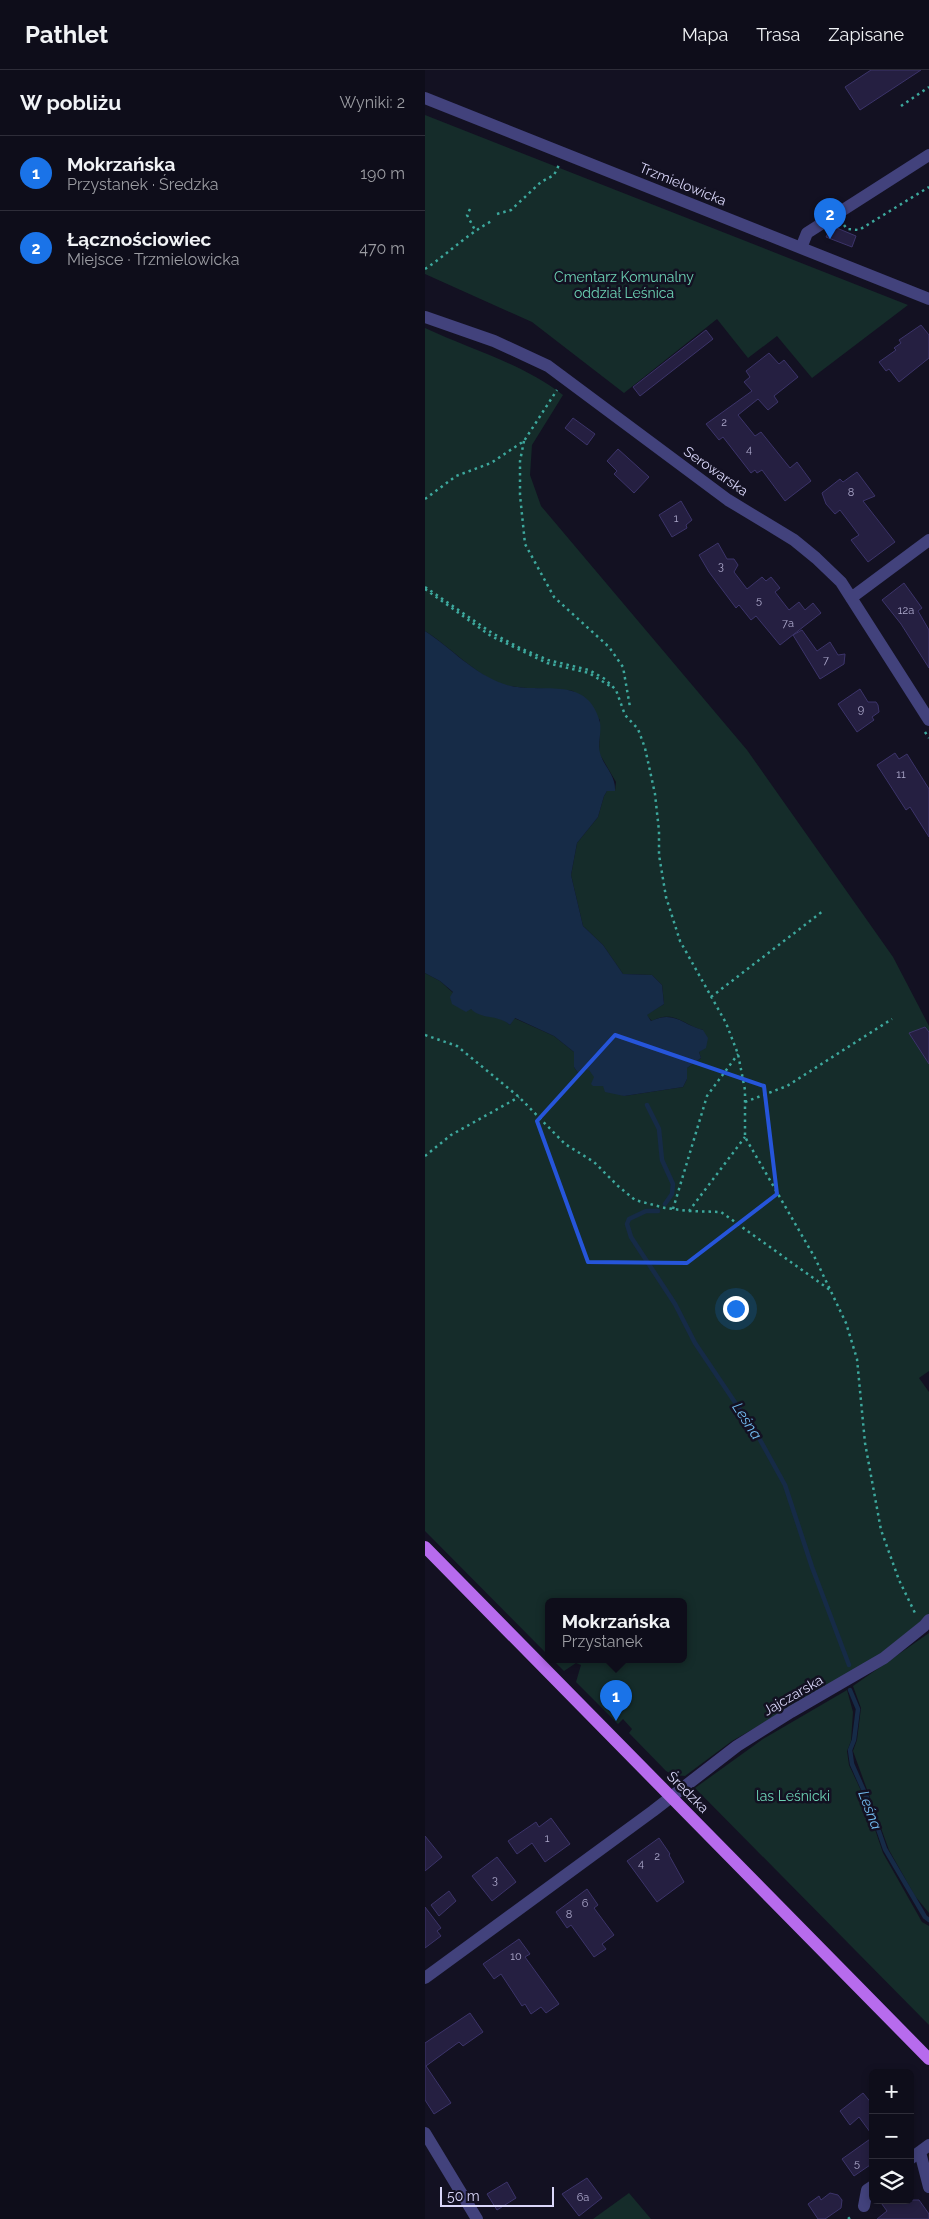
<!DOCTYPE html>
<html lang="pl">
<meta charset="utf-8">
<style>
body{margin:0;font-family:Raleway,sans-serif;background:#171623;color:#f1f3f6}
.controls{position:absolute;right:15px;bottom:15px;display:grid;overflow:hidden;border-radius:8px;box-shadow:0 2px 8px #0003}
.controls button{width:45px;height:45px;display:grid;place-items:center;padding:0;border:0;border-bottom:1px solid #2e2d39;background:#0e0d1a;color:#f1f3f6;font:25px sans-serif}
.scale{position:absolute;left:15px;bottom:12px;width:114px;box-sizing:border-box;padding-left:5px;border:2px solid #dad7fa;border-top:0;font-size:14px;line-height:18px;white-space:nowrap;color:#dad7fa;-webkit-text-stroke:4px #131122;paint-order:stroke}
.you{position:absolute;left:310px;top:1238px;width:18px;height:18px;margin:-12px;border:4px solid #fff;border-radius:50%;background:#1a73e8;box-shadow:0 0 0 8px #1a73e833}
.badge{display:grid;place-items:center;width:32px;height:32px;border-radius:50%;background:#1a73e8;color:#fff;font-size:16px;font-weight:700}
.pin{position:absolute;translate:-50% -41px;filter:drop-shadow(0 1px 2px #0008)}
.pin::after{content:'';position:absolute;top:26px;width:18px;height:15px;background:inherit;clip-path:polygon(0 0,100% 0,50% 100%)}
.popup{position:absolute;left:120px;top:1528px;width:142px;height:65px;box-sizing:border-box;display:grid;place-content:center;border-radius:8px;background:#0e0d1a;filter:drop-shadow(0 1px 4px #0005);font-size:16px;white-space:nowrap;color:#9b9ca2}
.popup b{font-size:19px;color:#f1f3f6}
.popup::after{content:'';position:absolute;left:50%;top:100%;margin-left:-10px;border:10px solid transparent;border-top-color:#0e0d1a}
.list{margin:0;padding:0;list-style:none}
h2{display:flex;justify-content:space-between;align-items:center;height:65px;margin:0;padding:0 20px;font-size:21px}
h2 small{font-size:16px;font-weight:400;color:#9b9ca2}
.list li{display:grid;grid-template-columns:32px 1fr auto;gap:15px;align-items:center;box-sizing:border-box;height:75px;padding:0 20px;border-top:1px solid #2e2d39}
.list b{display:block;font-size:19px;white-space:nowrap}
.list p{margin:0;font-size:16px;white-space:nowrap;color:#9b9ca2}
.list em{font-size:16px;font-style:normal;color:#9b9ca2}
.icon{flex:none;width:28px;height:28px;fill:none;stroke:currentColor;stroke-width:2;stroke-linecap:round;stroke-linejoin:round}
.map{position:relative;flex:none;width:504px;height:2149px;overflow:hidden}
header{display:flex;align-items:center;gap:30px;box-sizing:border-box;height:70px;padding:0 25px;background:#0e0d1a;border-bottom:1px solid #2e2d39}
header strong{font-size:24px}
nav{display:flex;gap:28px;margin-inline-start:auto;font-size:18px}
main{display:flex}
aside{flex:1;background:#0e0d1a}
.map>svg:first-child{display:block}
.green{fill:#152c2a}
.water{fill:#162b47}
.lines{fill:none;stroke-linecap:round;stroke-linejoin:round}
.stream{stroke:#162b47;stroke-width:4.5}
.building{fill:#251f41;stroke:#3c346a}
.path{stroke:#3da89d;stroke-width:2.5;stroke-dasharray:2.5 4;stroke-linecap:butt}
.minor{stroke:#42427c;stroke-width:12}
.major{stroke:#b76bed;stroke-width:12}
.marked{fill:none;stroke:#2655da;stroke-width:4;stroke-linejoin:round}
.labels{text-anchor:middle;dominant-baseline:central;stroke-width:5;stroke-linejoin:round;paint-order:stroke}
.number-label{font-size:11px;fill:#ada9cc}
.street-label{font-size:14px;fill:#dad7fa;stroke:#131122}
.park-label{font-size:14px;fill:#6cd2b4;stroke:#131122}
.water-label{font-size:15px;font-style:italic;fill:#72baee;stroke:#131122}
</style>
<header>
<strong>Pathlet</strong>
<nav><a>Mapa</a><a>Trasa</a><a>Zapisane</a></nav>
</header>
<main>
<aside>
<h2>W pobliżu<small>Wyniki: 2</small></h2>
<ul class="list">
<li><span class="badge">1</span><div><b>Mokrzańska</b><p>Przystanek · Średzka</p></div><em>190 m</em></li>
<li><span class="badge">2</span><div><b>Łącznościowiec</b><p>Miejsce · Trzmielowicka</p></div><em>470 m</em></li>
</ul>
</aside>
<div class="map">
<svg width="504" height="2149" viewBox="0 0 504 2149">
<rect width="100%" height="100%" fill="#131122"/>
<path class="green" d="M0 45 483 235 387 308 352 266 323 288 292 249 199 323 107 252 0 204Z
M0 258C47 280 96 293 138 325L107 375 105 405 116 436 322 680 468 887 504 956V1301L494 1308 504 1322V1544L494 1556 457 1585 307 1671 260 1706 248 1705 241 1701 204 1663 207 1659 198 1649 193 1654 151 1612 156 1595 151 1593 139 1601 128 1590H258V1532H124L123 1585 0 1461V903L15 911 46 939 79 950 85 955 89 948 129 966 149 982V997L153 1003 158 999H164L178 1016 199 1026 258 1017 262 1009V998L276 988 274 982 278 960C258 955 249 939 227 951L221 945 239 934 237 915 227 905 198 904 178 875 158 856 146 805 152 773 173 747 179 726 182 721H190L191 712 174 683 175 650 148 621C130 619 95 619 79 615 53 607 24 576 0 561Z
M504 1563V1843L490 1826 464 1780 428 1681 432 1670 436 1638 428 1616Z
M422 1620 428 1642 426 1671 422 1681 424 1695 439 1727 458 1783 497 1852 504 1856V1955L270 1718 338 1669Z
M204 2123 226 2149H167H168Z"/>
<path class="water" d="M0 561C26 578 49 604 79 614 112 626 160 603 174 649 178 660 172 673 175 683 179 697 191 705 190 721H182L179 726 173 747 152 773 146 805 158 856 178 875 198 904 227 905 237 915 239 934 222 945 226 951C250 940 257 955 278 960L283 968 281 978 274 982 276 988 262 998V1009L258 1017 199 1026 180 1022 178 1016H168L166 1014 169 1007 164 1000 158 999 153 1003 149 997V982L129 966 90 948 85 955C73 944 56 950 46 939L41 942 27 934 25 927 28 922 15 911 0 903Z"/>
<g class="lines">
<path class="stream" d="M222 1035 234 1059 237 1090 248 1114 247 1124 240 1134
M233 1141H221L204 1149 202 1154 206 1167 250 1234 270 1273 334 1368 360 1415 387 1497 424 1595
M425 1620 433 1639 429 1670 425 1680 427 1694 443 1730 460 1779 500 1847 504 1850"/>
</g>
<path class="building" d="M446 0H496L435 40 420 17Z
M407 156 431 166 427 177 401 167Z
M496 255 504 265V288L474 312 464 299 461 301 454 292 471 280 469 278 476 273 474 270Z
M281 260 288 269 215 326 208 317Z
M344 283 354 294 359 290 373 307 349 326 353 332 343 340 333 329 313 345 330 366 336 362 365 398 372 392 386 411 360 431 337 400 332 403 330 400 326 403 298 367 294 370 281 354 327 321 319 312 325 307 321 301Z
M148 348 170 364 162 375 140 358Z
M193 379 224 407 209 423 189 404 192 401 182 391Z
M432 402 450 426 438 431 470 472 443 492 426 470 434 465 415 440 410 444 401 434 397 423 415 409 418 412Z
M256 431 267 450 261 455 262 458 247 467 234 445Z
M293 473 302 489H309L313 495 309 502 322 519 337 507 341 511 346 507 355 518 350 522 364 540 374 532 380 540 388 533 396 543 355 575 331 546 326 550 314 535 311 538 284 502 274 485Z
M479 513 497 538 493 541 504 560V598L476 554 457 530Z
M377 560 392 581 405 572 413 585 420 584 419 594 395 609 368 565Z
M435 619 443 632H451L453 635 454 642 447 647 449 650 432 662 413 634Z
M470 683 474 689 482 684 504 719V767L485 737 481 740 452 695Z
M500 957 504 962V994L484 963Z
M126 1748 145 1774 120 1792 107 1773 92 1784 83 1771 111 1752 114 1757Z
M0 1766 17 1787 0 1801Z
M234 1768 245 1784 244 1785 259 1812 232 1832 202 1791Z
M72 1787 91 1812 67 1831 47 1806Z
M162 1819 173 1835 169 1838 189 1865 177 1874 181 1879 169 1887 146 1855 142 1858 131 1842Z
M24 1821 31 1831 14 1846 6 1835Z
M0 1837 16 1858 12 1861 16 1866 0 1878Z
M94 1869 105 1884 100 1887 134 1934 121 1943 116 1937 106 1944 100 1934 97 1936 76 1904 69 1909 58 1894Z
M45 1943 58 1962 38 1976 34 1972 1 1996 26 2033 9 2044 0 2030V1973Z
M438 2023 448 2035V2066L434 2047 425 2055 415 2041Z
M448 2067V2093L429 2106 417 2089Z
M162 2108 177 2128 154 2146 137 2124Z
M82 2112 91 2128 72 2140 62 2124Z
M405 2123 413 2125 417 2130 416 2138 400 2149H393L383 2134 394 2126 396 2130Z
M454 2130H494L504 2144V2149H452L462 2141Z"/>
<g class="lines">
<path class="path" d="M476 36 504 17
M45 139 42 145 50 160
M72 144 86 140 116 112 129 105 134 95
M419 155 422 159 434 160 504 117
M0 199C23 184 42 164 67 151
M99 371 95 391V425L100 474 129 527 184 577 198 597 205 637
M0 429 31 406 66 393 99 371 132 320
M0 517 67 563 95 578 123 590 164 600 180 609 191 620 200 645 213 659 220 678 230 724 234 761V785L241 827 255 871 301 953 313 984 320 1020V1067L390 1188 421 1253 432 1289 440 1373 456 1460 474 1510 491 1545
M0 519 66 566 122 593 164 603 185 616
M500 662 504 668
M286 927 398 841
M0 965 32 976 94 1027 140 1074 169 1092 193 1116 210 1130 240 1138 264 1141 320 1067
M320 1032 362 1016 467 949
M0 1086 26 1065 94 1027
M248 1139 282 1026 313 984
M264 1141 296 1142 405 1220
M423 2149 428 2145"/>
<path class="minor" d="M0 28 504 229
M376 178 382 163 504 85
M0 247 69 271 123 296 303 430 369 470 391 488 416 512 504 650
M426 528 504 470
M0 1908 228 1741 312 1676 366 1642 459 1588 499 1556 504 1550
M0 2063 52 2149
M495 2082 504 2117
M485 2089 504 2075
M439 2136 442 2120 448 2116"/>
<path class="major" d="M0 1477 504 1989"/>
</g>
<path class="marked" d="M190 965 339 1016 352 1124 262 1193 163 1192 112 1051Z"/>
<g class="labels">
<g class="number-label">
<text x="299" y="352">2</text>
<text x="324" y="379">4</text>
<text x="426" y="422">8</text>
<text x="251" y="448">1</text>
<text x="296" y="496">3</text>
<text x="334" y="530">5</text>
<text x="481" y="540">12a</text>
<text x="363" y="553">7a</text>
<text x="401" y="590">7</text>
<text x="436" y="639">9</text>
<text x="476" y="704">11</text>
<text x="122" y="1768">1</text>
<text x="232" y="1786">2</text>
<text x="216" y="1793">4</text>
<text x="70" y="1810">3</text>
<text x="160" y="1833">6</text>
<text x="144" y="1844">8</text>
<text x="91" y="1886">10</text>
<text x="432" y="2093">5</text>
<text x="158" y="2127">6a</text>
</g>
<g class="street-label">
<text transform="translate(258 114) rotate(22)">Trzmielowicka</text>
<text transform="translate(291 401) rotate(35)">Serowarska</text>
<text transform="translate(368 1625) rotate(-30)">Jajczarska</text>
<text transform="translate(263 1722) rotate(45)">Średzka</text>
</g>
<g class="park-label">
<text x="199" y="207">Cmentarz Komunalny<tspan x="199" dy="16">oddział Leśnica</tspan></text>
<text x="368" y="1726">las Leśnicki</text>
</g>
<g class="water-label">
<text transform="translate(322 1351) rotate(57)">Leśna</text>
<text transform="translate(445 1740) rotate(69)">Leśna</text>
</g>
</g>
</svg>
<div class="controls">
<button>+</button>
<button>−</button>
<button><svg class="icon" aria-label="layers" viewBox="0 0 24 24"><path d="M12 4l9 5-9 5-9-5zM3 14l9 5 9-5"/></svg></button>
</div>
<div class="scale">50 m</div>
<div class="you"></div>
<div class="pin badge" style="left:191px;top:1651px">1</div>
<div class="popup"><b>Mokrzańska</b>Przystanek</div>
<div class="pin badge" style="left:405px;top:169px">2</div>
</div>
</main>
